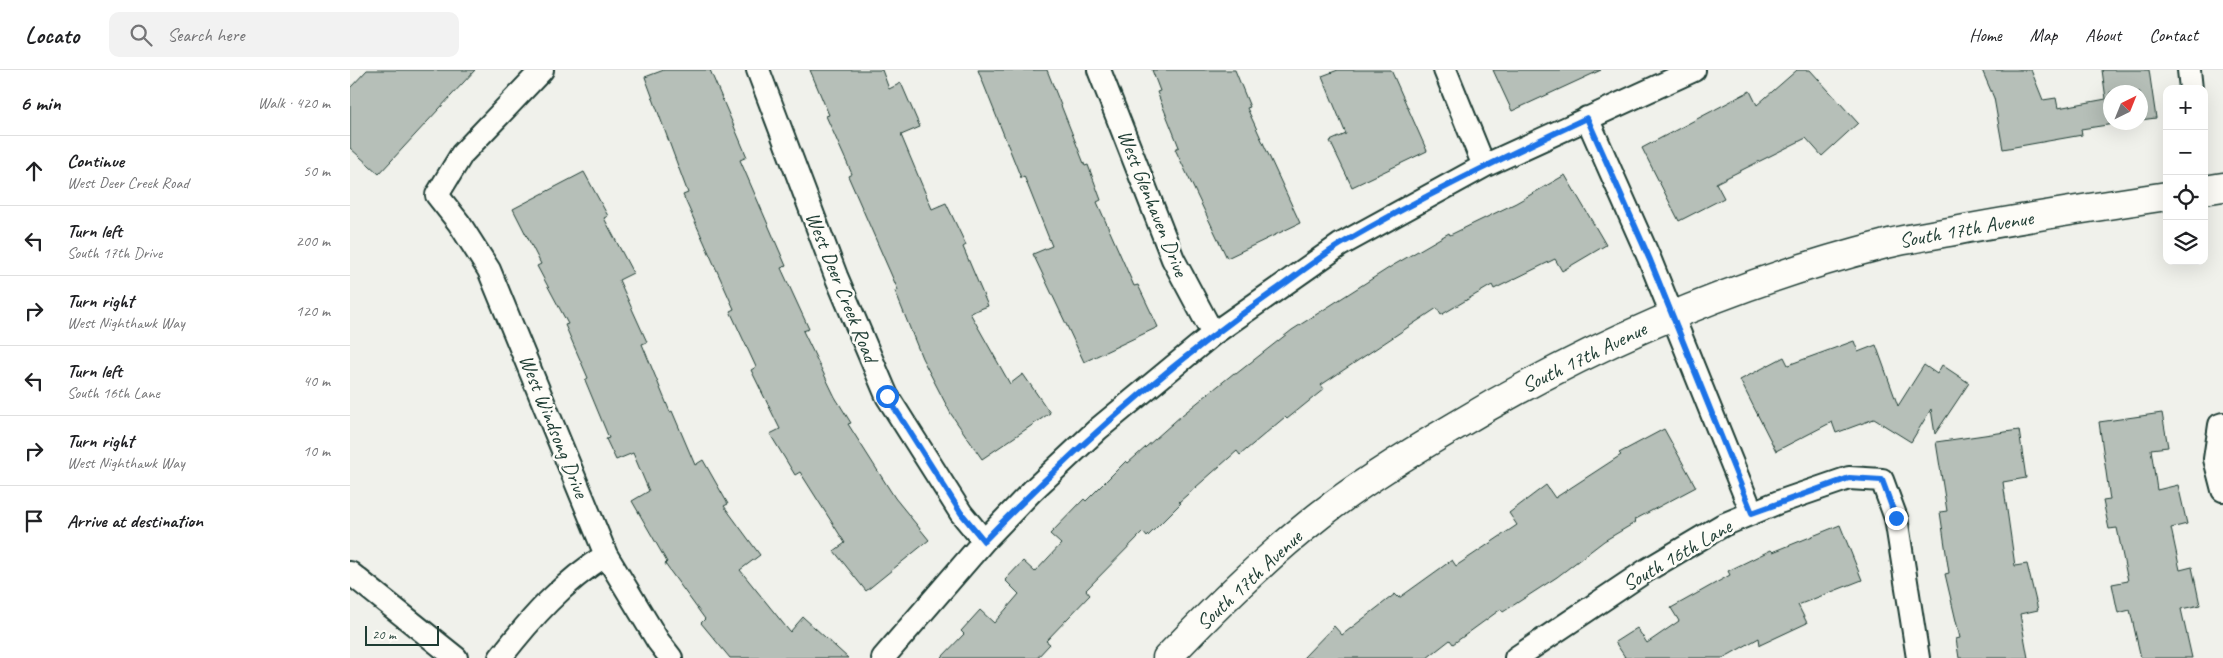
<!DOCTYPE html>
<meta charset="utf-8">
<style>
body{margin:0;font-family:Caveat,sans-serif;background:#f2f2f2;color:#202124}
.controls{position:absolute;right:15px;top:15px;display:grid;overflow:hidden;border-radius:10px;box-shadow:0 5px 20px #0002}
.controls button{width:45px;height:45px;display:grid;place-items:center;padding:0;border:0;border-bottom:1px solid #e0e0e0;background:#fff;color:#202124;font:25px sans-serif}
.compass{position:absolute;left:1753px;top:15px;width:45px;height:45px;border-radius:50%;background:#fff;box-shadow:0 5px 20px #0002;rotate:43deg}
.scale{position:absolute;left:15px;bottom:12px;width:74px;box-sizing:border-box;padding-left:5px;border:2px solid #1f3d34;border-top:0;font-size:14px;line-height:18px;white-space:nowrap;color:#1f3d34;-webkit-text-stroke:4px #fdfcf7;paint-order:stroke}
.stop{position:absolute;width:15px;height:15px;margin:-11px;border:4px solid #1a73e8;border-radius:50%;background:#fff}
.stop.end{background:#1a73e8;border-color:#fff;box-shadow:0 1px 5px #0008}
.list{margin:0;padding:0;list-style:none}
h2{display:flex;justify-content:space-between;align-items:center;height:65px;margin:0;padding:0 20px;font-size:21px}
h2 small{font-size:16px;font-weight:400;color:#757577}
.list li{display:grid;grid-template-columns:32px 1fr auto;gap:15px;align-items:center;box-sizing:border-box;height:70px;padding:0 20px;border-top:1px solid #e0e0e0}
.list b{display:block;font-size:19px;white-space:nowrap}
.list p{margin:0;font-size:16px;white-space:nowrap;color:#757577}
.list em{font-size:16px;font-style:normal;color:#757577}
.icon{flex:none;width:28px;height:28px;fill:none;stroke:currentColor;stroke-width:2;stroke-linecap:round;stroke-linejoin:round}
.map{position:relative;flex:none;width:1873px;height:588px;overflow:hidden}
header{display:flex;align-items:center;gap:30px;box-sizing:border-box;height:70px;padding:0 25px;background:#fff;border-bottom:1px solid #e0e0e0}
header strong{font-size:24px}
nav{display:flex;gap:28px;margin-inline-start:auto;font-size:18px}
.search{width:350px;height:45px;background:#f2f2f2;display:flex;align-items:center;gap:12px;box-sizing:border-box;padding:0 18px;border-radius:10px;color:#757577;font-size:19px}
main{display:flex}
aside{flex:1;background:#fff}
.map>svg:first-child{display:block}
.building{fill:#b6bfb8;stroke:#1f3d34}
.lines{fill:none;stroke-linecap:round;stroke-linejoin:round}
.street-casing{stroke:#1f3d34;stroke-width:26}
.secondary-casing{stroke:#1f3d34;stroke-width:31}
.street{stroke:#fdfcf7;stroke-width:22}
.secondary{stroke:#fdfcf7;stroke-width:28}
.route{stroke:#1a73e8;stroke-width:6}
.labels{text-anchor:middle;dominant-baseline:central;stroke-width:5;stroke-linejoin:round;paint-order:stroke}
.street-label{font-size:21px;fill:#1f3d34;stroke:#fdfcf7}
</style>
<header>
<strong>Locato</strong>
<div class="search"><svg class="icon" aria-label="search" viewBox="0 0 24 24"><circle cx="10" cy="10" r="6"/><path d="M15 15l6 6"/></svg>Search here</div>
<nav><a>Home</a><a>Map</a><a>About</a><a>Contact</a></nav>
</header>
<main>
<aside>
<h2>6 min<small>Walk · 420 m</small></h2>
<ul class="list">
<li><svg class="icon" aria-label="ahead" viewBox="0 0 24 24"><path d="M12 20V5M6 11l6-6 6 6"/></svg><div><b>Continue</b><p>West Deer Creek Road</p></div><em>50 m</em></li>
<li><svg class="icon" aria-label="left" viewBox="0 0 24 24"><path d="M17 20v-9H6M10 6l-5 5 5 5"/></svg><div><b>Turn left</b><p>South 17th Drive</p></div><em>200 m</em></li>
<li><svg class="icon" aria-label="right" viewBox="0 0 24 24"><path d="M7 20v-9h11M14 6l5 5-5 5"/></svg><div><b>Turn right</b><p>West Nighthawk Way</p></div><em>120 m</em></li>
<li><svg class="icon" aria-label="left" viewBox="0 0 24 24"><path d="M17 20v-9H6M10 6l-5 5 5 5"/></svg><div><b>Turn left</b><p>South 16th Lane</p></div><em>40 m</em></li>
<li><svg class="icon" aria-label="right" viewBox="0 0 24 24"><path d="M7 20v-9h11M14 6l5 5-5 5"/></svg><div><b>Turn right</b><p>West Nighthawk Way</p></div><em>10 m</em></li>
<li><svg class="icon" aria-label="arrive" viewBox="0 0 24 24"><path d="M6 21V4h12l-3 4 3 4H6"/></svg><div><b>Arrive at destination</b></div></li>
</ul>
</aside>
<div class="map">
<svg width="1873" height="588" viewBox="0 0 1873 588">
<rect width="100%" height="100%" fill="#f0f1eb"/>
<filter id="ink" filterUnits="userSpaceOnUse"><feTurbulence type="fractalNoise" baseFrequency=".02" numOctaves="2"/><feDisplacementMap in="SourceGraphic" scale="10" xChannelSelector="R" yChannelSelector="G"/><feConvolveMatrix kernelMatrix="1 2 1 2 8 2 1 2 1" color-interpolation-filters="sRGB"/></filter>
<g filter="url(#ink)">
<path class="building" d="M17 0H125L29 104 0 78V18Z
M314 0H360L397 87 390 90 436 196 431 198 459 259 453 261 485 327 501 353 498 354 545 428 579 470 516 521 484 481 495 473 450 402 445 405 420 364 430 359 401 300 406 297 380 241 384 239 333 125 338 123 295 7Z
M460 0H532L539 19 551 13 570 57 551 65 582 139 596 133 616 175 613 177 638 236 620 243 660 314 673 304 700 343 632 389 601 344 572 288 545 221 548 220 498 106 502 104 476 46 479 45Z
M628 0H697L735 96 738 95 751 130 747 132 784 216 788 215 808 257 734 292 683 184 702 176 674 106 671 108Z
M802 0H885L900 37 897 38 950 153 877 188 825 79 829 77 807 22 810 21Z
M988 0H1041L1077 81 1002 117 980 71 996 64 972 6Z
M1143 0H1251L1162 41Z
M1447 0H1460L1508 53 1472 86 1456 68 1366 113 1374 128 1329 151 1292 78 1400 21 1407 35Z
M1632 0H1681L1693 30 1706 28 1708 38 1756 29 1752 0H1799L1806 48 1790 50V22H1760V52H1777L1731 59 1732 65 1653 79 1644 28Z
M234 102 258 146 254 148 283 203 269 210 297 272 292 274 320 342 322 341 345 395 353 390 378 434 374 436 410 485 390 500 440 562 453 547 498 588H380L351 553 355 549 315 494 317 492 282 431 299 421 283 383 266 390 256 369 259 368 235 310 238 308 215 255 218 254 187 196 191 194 163 139Z
M1215 105 1256 175 1212 201 1205 189 1144 219 1142 215 1091 245 1087 238 971 315 974 319 937 349 935 347 890 385 887 381 829 432 831 433 797 467 793 462 736 520 740 525 696 571 700 574 687 588H591L614 564 611 561 630 540 644 553 669 524 655 510 673 491 685 502 711 474 700 464 734 429 736 431 776 391 778 393 832 345 884 303 886 304 942 260 1042 196 1099 163 1100 165 1166 133Z
M1504 271 1508 282 1526 275 1548 336 1574 295 1587 304 1592 295 1619 313 1585 364 1581 339 1561 372 1524 349 1486 363 1482 352 1426 381 1390 310 1434 287 1438 295Z
M1812 343 1818 377 1801 379 1807 420 1828 415 1837 454 1821 458 1830 500 1842 497 1850 535 1831 539 1842 588H1791L1780 540 1768 543 1762 514 1778 511 1767 458 1759 459 1753 431 1760 430 1749 352Z
M1314 359 1346 417 1284 450 1286 452 1254 471 1207 507 1153 542 1151 539 1103 574 1100 570 1077 588H953L984 556 992 565 1045 524 1049 528 1102 490 1106 496 1167 455 1159 443 1196 415 1205 428 1271 385 1269 383Z
M1669 360 1676 408 1653 412 1665 496 1677 494 1688 540 1670 544 1678 588H1609L1606 569 1610 568 1595 504 1599 503 1590 442 1597 441 1586 372Z
M1490 455 1512 510 1448 535 1457 553 1410 575 1409 568 1373 588H1273L1275 587 1265 572 1287 558 1297 573 1329 551 1321 538 1380 505 1378 501 1421 480 1423 482Z"/>
<g class="lines">
<defs>
<path id="street" d="M192 0 112 84 87 125 109 153 139 200 256 485 308 571 321 588
M408 0 486 206 537 326 611 443 634 471
M749 0 823 189 863 264
M1095 0 1134 96
M1839 0 1841 19
M1237 48 1300 190 1402 443
M1873 354 1870 355 1865 389 1873 420
M0 503 106 588
M150 588C181 548 213 512 256 485
M533 588 634 471 682 421 748 359 863 264 990 175 1134 96 1344 0
M1166 588 1297 500 1373 455 1429 432 1499 408 1532 410 1546 448 1568 588"/>
<path id="secondary" d="M1854 120 1873 117
M817 588C865 538 915 488 970 445 1012 412 1056 385 1102 358 1236 277 1381 214 1532 175 1554 169 1577 166 1599 162 1671 148 1744 137 1817 126"/>
</defs>
<use href="#street" class="street-casing"/>
<use href="#secondary" class="secondary-casing"/>
<use href="#street" class="street"/>
<use href="#secondary" class="secondary"/>
</g>
</g>
<g class="lines" filter="url(#ink)">
<path class="route" d="M537 326 611 443 634 471C723 379 818 295 923 222 946 206 968 188 991 174 1071 127 1154 87 1237 48L1300 190 1402 443 1499 408 1532 410 1546 448"/>
</g>
<g class="labels">
<g class="street-label">
<text transform="translate(803 133) rotate(68)">West Glenhaven Drive</text>
<text transform="translate(1616 159) rotate(-10)">South 17th Avenue</text>
<text transform="translate(492 217) rotate(68)">West Deer Creek Road</text>
<text transform="translate(1234 287) rotate(-26)">South 17th Avenue</text>
<text transform="translate(204 356) rotate(68)">West Windsong Drive</text>
<text transform="translate(1327 485) rotate(-30)">South 16th Lane</text>
<text transform="translate(899 510) rotate(-43)">South 17th Avenue</text>
</g>
</g>
</svg>
<div class="controls">
<button>+</button>
<button>−</button>
<button><svg class="icon" aria-label="locate" viewBox="0 0 24 24"><circle cx="12" cy="12" r="6"/><path d="M12 2v4M12 18v4M2 12h4M18 12h4"/></svg></button>
<button><svg class="icon" aria-label="layers" viewBox="0 0 24 24"><path d="M12 4l9 5-9 5-9-5zM3 14l9 5 9-5"/></svg></button>
</div>
<svg class="compass" viewBox="-18 -18 36 36"><path d="M0-13l5 13h-10z" fill="#e53935"/><path d="M0 13l5-13h-10z" fill="#757577"/></svg>
<div class="scale">20 m</div>
<div class="stop" style="left:537px;top:326px"></div>
<div class="stop end" style="left:1546px;top:448px"></div>
</div>
</main>
